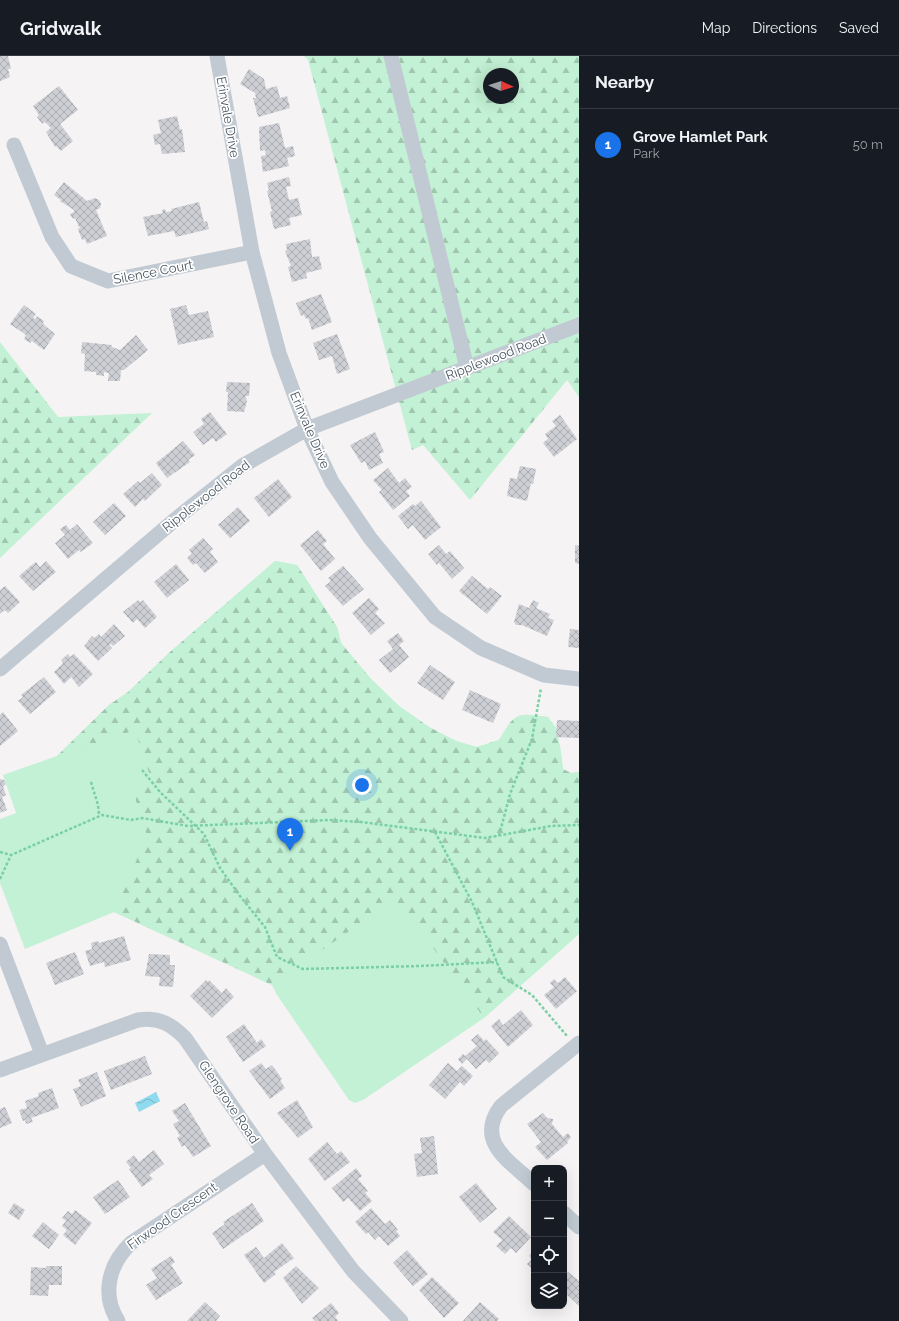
<!DOCTYPE html>
<meta charset="utf-8">
<style>
body{margin:0;font-family:Raleway,sans-serif;background:#20242c;color:#f1f3f6}
.controls{position:absolute;right:12px;bottom:12px;display:grid;overflow:hidden;border-radius:8px;box-shadow:0 4px 16px #0002}
.controls button{width:36px;height:36px;display:grid;place-items:center;padding:0;border:0;border-bottom:1px solid #363941;background:#171b24;color:#f1f3f6;font:20px sans-serif}
.compass{position:absolute;left:483px;top:12px;width:36px;height:36px;border-radius:50%;background:#171b24;box-shadow:0 4px 16px #0002;rotate:93deg}
.you{position:absolute;left:362px;top:729px;width:14px;height:14px;margin:-10px;border:3px solid #fff;border-radius:50%;background:#1a73e8;box-shadow:0 0 0 6px #1a73e833}
.badge{display:grid;place-items:center;width:26px;height:26px;border-radius:50%;background:#1a73e8;color:#fff;font-size:13px;font-weight:700}
.pin{position:absolute;translate:-50% -33px;filter:drop-shadow(0 1px 2px #0008)}
.pin::after{content:'';position:absolute;top:21px;width:14px;height:12px;background:inherit;clip-path:polygon(0 0,100% 0,50% 100%)}
.list{margin:0;padding:0;list-style:none}
h2{display:flex;justify-content:space-between;align-items:center;height:52px;margin:0;padding:0 16px;font-size:17px}
h2 small{font-size:13px;font-weight:400;color:#9ea1a6}
.list li{display:grid;grid-template-columns:26px 1fr auto;gap:12px;align-items:center;box-sizing:border-box;height:72px;padding:0 16px;border-top:1px solid #363941}
.list b{display:block;font-size:15px;white-space:nowrap}
.list p{margin:0;font-size:13px;white-space:nowrap;color:#9ea1a6}
.list em{font-size:13px;font-style:normal;color:#9ea1a6}
.icon{flex:none;width:22px;height:22px;fill:none;stroke:currentColor;stroke-width:2;stroke-linecap:round;stroke-linejoin:round}
.map{position:relative;flex:none;width:579px;height:1265px;overflow:hidden}
header{display:flex;align-items:center;gap:24px;box-sizing:border-box;height:56px;padding:0 20px;background:#171b24;border-bottom:1px solid #363941}
header strong{font-size:19px}
nav{display:flex;gap:22px;margin-inline-start:auto;font-size:14px}
main{display:flex}
aside{flex:1;background:#171b24}
.map>svg:first-child{display:block}
.green{fill:#c3f1d5}
.forest{fill:url(#forest-firs);fill-rule:evenodd}
.water{fill:url(#water-waves)}
.building{fill:url(#building-cross-hatch)}
.lines{fill:none;stroke-linecap:round;stroke-linejoin:round}
.path{stroke:#7ad0a6;stroke-width:2.5;stroke-dasharray:3 2;stroke-linecap:butt}
.street{stroke:#c1cad2;stroke-width:15}
.labels{text-anchor:middle;dominant-baseline:central;stroke-width:3.5;stroke-linejoin:round;paint-order:stroke}
.street-label{font-size:13px;fill:#4a5661;stroke:#fff}
</style>
<header>
<strong>Gridwalk</strong>
<nav><a>Map</a><a>Directions</a><a>Saved</a></nav>
</header>
<main>
<div class="map">
<svg width="579" height="1265" viewBox="0 0 579 1265">
<defs>
<pattern id="forest-firs" width="22" height="20" patternUnits="userSpaceOnUse"><rect width="22" height="20" fill="#c3f1d5"/><path d="M5 1l3.5 6h-7zM16 11l3.5 6h-7z" fill="#a0c6b0"/></pattern>
<pattern id="water-waves" width="16" height="10" patternUnits="userSpaceOnUse"><rect width="16" height="10" fill="#90daee"/><path d="M0 5q4-4 8 0t8 0" fill="none" stroke="#78b4c4"/></pattern>
<pattern id="building-cross-hatch" width="8" height="8" patternUnits="userSpaceOnUse"><rect width="8" height="8" fill="#cdcfd5"/><path d="M0 0l8 8M0 8l8-8" fill="none" stroke="#a8abb0"/></pattern>
</defs>
<rect width="100%" height="100%" fill="#f5f3f3"/>
<path class="green" d="M275 505 297 509 337 571 341 587 371 623 399 650 429 671 456 685 477 691 499 684C515 657 516 656 548 661L560 689 563 713 571 717 579 716V878L484 962 363 1044 355 1047 349 1044 277 939 272 929 114 856 25 893 0 827V763L16 757 3 719 57 700 109 649 128 636 170 596Z"/>
<path class="forest" d="M304 0H579V259L577 270 579 273V341L567 324 470 444 423 389 412 394 308 4ZM489 18H513V42H489Z
M0 286 58 361 152 357 0 502Z
M275 505 297 509 337 571 341 587 371 623 399 650 429 671 456 685 477 691 499 684C515 657 516 656 548 661L557 673 563 713 571 717 579 716V878L484 962 403 850 396 845 388 848 272 929 114 856 147 780 132 732 152 726 135 674 57 700 109 649 128 636 170 596Z"/>
<path class="water" d="M156 1036 160 1045 139 1056 135 1047Z"/>
<path class="building" d="M0 0H8L11 13H8L10 21 0 25Z
M249 13 264 23 266 33 277 30 280 42 287 40 290 52 258 61 253 42H256L255 37 240 28Z
M59 30 78 54 60 68 73 85 61 95 56 90 55 91 46 76 51 72 45 66 42 68 37 61 39 59 33 50Z
M177 60 180 73H182L185 96 162 98 160 88 155 89 153 79 161 77 158 64Z
M279 67 285 92 293 90 295 100 287 102 289 110 263 116 261 100 266 99 265 94 260 95 259 71Z
M289 121 291 130 286 131 289 144 298 142 302 159 289 162 291 169 274 173 270 156 272 155 267 135 269 134 267 127Z
M64 126 87 145 95 142 99 144 101 148 100 152 96 154 107 180 87 188 85 183 82 184 78 173 81 171H79L75 162 73 163 70 158 74 156V154L60 145 61 144 54 139Z
M199 146 204 166 207 165 209 173 176 181 174 175 148 180 143 161 163 157 162 154 165 153 166 156 172 155 171 153Z
M310 183 312 201 319 200 322 213 306 217 307 222 292 226 288 211 291 210 285 195 287 194 286 188Z
M321 238 332 266 312 274 308 262 306 263 304 259 301 260 296 247Z
M24 249 36 258 33 262 35 263 37 260 44 265 43 268 55 278 44 294 32 285 30 287 24 283 26 279 10 268Z
M186 249 189 259 208 255 214 281 178 289 170 253Z
M337 278 350 313 337 318 332 300 319 304 313 287Z
M136 279 148 294 124 314H121L120 325H108L109 317 104 316V320L96 319V316L84 315 85 298 81 297 82 286 112 289V291L120 294Z
M227 326 250 327 249 340H245L247 345 244 356 227 355 228 336H226Z
M210 356 227 378 216 386 213 382 203 389 193 376 204 368 201 363Z
M560 359 577 383 554 401 543 387 548 383 545 378 556 370 552 365Z
M375 376 384 396 379 398 383 407 369 414 365 405 361 407 350 389Z
M183 385 195 399 188 404 190 406 167 422 156 407Z
M520 410 536 413 533 428 531 427 527 445 507 440 510 422 517 423Z
M388 412 399 427 405 422 412 431 406 435 410 440 393 454 379 436 382 434 373 424Z
M152 417 162 429 145 445 143 443 135 451 123 438 138 425 140 427Z
M278 423 292 441 269 461 254 442Z
M421 445 441 471 425 484 413 469 408 473 398 460 413 448 415 450Z
M114 447 126 460 105 479 93 466Z
M238 451 250 465 230 482 218 469Z
M77 468 93 487 81 496 79 494 68 503 55 487 65 479 60 473 66 469 70 474Z
M318 474 327 485 323 488 335 503 321 515 300 489Z
M203 482 213 493 210 496 218 506 205 517 196 507 193 509 187 502 192 497 189 494Z
M439 489 446 498 450 495 464 512 452 523 439 507 437 509 428 498Z
M575 489 579 490V508L575 507Z
M46 505 56 516 33 535 19 520 33 508 36 506 40 511Z
M176 508 189 524 167 542 154 526Z
M343 510 364 533 343 550 325 530 331 525 328 522Z
M472 520 488 533 490 531 502 540 487 558 459 535Z
M5 530 20 546 8 557 5 554 0 558V534Z
M369 542 379 553 375 557 385 567 371 579 352 557Z
M138 544 140 546 143 544 157 561 145 572 137 563 133 567 123 556Z
M533 544 539 547 536 552 550 558 548 562 554 564 547 580 522 569H516L514 566 519 548 529 552Z
M114 568 125 580 113 590 111 588 109 589 112 592 98 605 84 590 92 580 94 582 99 578 101 581Z
M570 573 579 574V592L568 591Z
M398 577 404 585 399 589 409 601 390 617 379 604 393 593 387 585Z
M68 598 70 601 74 598 93 618 79 631 71 621 64 628 54 616 63 607 61 604Z
M430 609 455 626 443 644 417 627Z
M44 621 56 636 30 658 18 645 23 641 21 639Z
M470 634 501 648 493 667 462 654Z
M3 656 18 675 0 690V659Z
M557 664 579 665V682L556 681Z
M0 723 4 724 6 728 3 731 6 739 2 741 7 754 0 757Z
M124 880 131 904 105 911 104 906 90 910 85 895 92 893 91 887 98 885 99 887Z
M75 896 84 918 55 929 46 907Z
M149 898 170 899V909H175L173 931 159 930 160 921 145 920Z
M565 921 577 935 556 953 544 939 554 931 550 927 554 923 558 927Z
M206 924 208 926 209 924 222 937 226 932 234 941 212 962 190 940Z
M521 954 533 969 508 991 491 970 499 963 503 969Z
M244 968 257 987 261 983 266 990 243 1006 226 981Z
M478 978 484 985 486 983 499 997 489 1007 486 1004 476 1013 467 1003 462 1008 458 1003 463 998 465 1000 477 990 471 984Z
M145 1000 152 1018 111 1034 104 1015Z
M261 1007 266 1013 272 1009 282 1023 280 1024 285 1032 270 1043 249 1015Z
M448 1007 457 1015 462 1010 473 1020 464 1030 460 1026 445 1043 429 1029Z
M97 1016 106 1040 81 1051 73 1033 81 1030 78 1024Z
M52 1032 59 1052 31 1062 33 1066 26 1068 25 1064 23 1065 19 1054 27 1052 25 1045 39 1040 38 1037Z
M297 1044 313 1071 298 1082 277 1057Z
M185 1047 211 1090 193 1101 185 1089 182 1091 177 1082 180 1080 173 1068 179 1065 172 1055Z
M5 1051 12 1067 0 1072V1053Z
M543 1057 547 1062 553 1063 552 1068 563 1081 568 1077 571 1081 567 1086 568 1087 547 1104 535 1091 541 1086 527 1068Z
M434 1080 438 1118 417 1121 414 1098 422 1097 420 1082Z
M327 1086 337 1098 341 1095 350 1106 325 1125 308 1103Z
M154 1094 164 1108 149 1119 153 1123 142 1131 129 1113 131 1112 126 1106 134 1099 139 1106Z
M356 1112 362 1120 358 1123 368 1135 365 1137 372 1145 360 1155 348 1142 343 1146 332 1132Z
M118 1124 130 1141 105 1158 93 1141Z
M476 1127 497 1153 480 1167 459 1141Z
M14 1147 25 1154 19 1164 8 1157Z
M252 1147 264 1165 223 1193 212 1177 225 1168 223 1166Z
M371 1152 385 1168 390 1164 398 1174 396 1175 400 1180 388 1190 379 1180 375 1184 368 1176 366 1178 355 1166Z
M75 1154 92 1167 75 1189 63 1179 67 1174 62 1170 66 1165 62 1162 68 1155 72 1158Z
M509 1160 531 1181 516 1197 511 1192 505 1198 496 1190 502 1184 493 1176Z
M43 1166 59 1179 49 1193 32 1180Z
M282 1187 294 1202 274 1216 276 1218 264 1227 244 1199 256 1191 264 1202Z
M407 1194 428 1218 413 1230 393 1207Z
M534 1194V1215L527 1208 532 1203 529 1200Z
M171 1200 175 1206 171 1209 183 1227 156 1244 146 1229 157 1222 151 1213Z
M46 1210H62V1229H49L48 1240 30 1239 31 1211 46 1212Z
M296 1210 319 1232 302 1248 283 1222Z
M568 1216 579 1225V1250L564 1236V1221Z
M432 1221 459 1247 444 1262 419 1234Z
M205 1246 220 1260 216 1265H187Z
M480 1246 499 1263 497 1265H463Z
M331 1247 339 1257 335 1261 338 1265H315L312 1262Z"/>
<g class="lines">
<path class="path" d="M142 714 160 736 204 778 220 812 240 840 265 871 277 901 303 913 420 910 497 906
M91 726 98 749 99 759
M435 776 472 846 503 921 532 939 567 980
M499 780 510 738 532 683 541 632
M0 796 11 799
M0 823 11 799 102 759 131 764 142 762 188 770 329 764 361 766 485 782 551 770 579 769"/>
<path class="street" d="M217 0 252 196 279 297 307 373 332 426 370 482 435 561 481 592 544 619 579 623
M391 0 467 312
M14 89 52 181 71 210 108 225 252 196
M0 613 177 462 242 410 307 373 579 269
M0 888 42 998
M0 1014 138 964C159 961 171 968 185 982L265 1098 353 1215 401 1265
M534 1128C511 1106 474 1086 501 1050L579 987
M564 1157 579 1171
M118 1265C101 1238 109 1208 131 1187L265 1098"/>
</g>
<g class="labels">
<g class="street-label">
<text transform="translate(228 61) rotate(80)">Erinvale Drive</text>
<text transform="translate(153 216) rotate(-11)">Silence Court</text>
<text transform="translate(496 301) rotate(-21)">Ripplewood Road</text>
<text transform="translate(310 374) rotate(67)">Erinvale Drive</text>
<text transform="translate(206 440) rotate(-38)">Ripplewood Road</text>
<text transform="translate(229 1046) rotate(56)">Glengrove Road</text>
<text transform="translate(172 1160) rotate(-35)">Firwood Crescent</text>
</g>
</g>
</svg>
<div class="controls">
<button>+</button>
<button>−</button>
<button><svg class="icon" aria-label="locate" viewBox="0 0 24 24"><circle cx="12" cy="12" r="6"/><path d="M12 2v4M12 18v4M2 12h4M18 12h4"/></svg></button>
<button><svg class="icon" aria-label="layers" viewBox="0 0 24 24"><path d="M12 4l9 5-9 5-9-5zM3 14l9 5 9-5"/></svg></button>
</div>
<svg class="compass" viewBox="-18 -18 36 36"><path d="M0-13l5 13h-10z" fill="#e53935"/><path d="M0 13l5-13h-10z" fill="#9ea1a6"/></svg>
<div class="you"></div>
<div class="pin badge" style="left:290px;top:795px">1</div>
</div>
<aside>
<h2>Nearby<small></small></h2>
<ul class="list">
<li><span class="badge">1</span><div><b>Grove Hamlet Park</b><p>Park</p></div><em>50 m</em></li>
</ul>
</aside>
</main>
